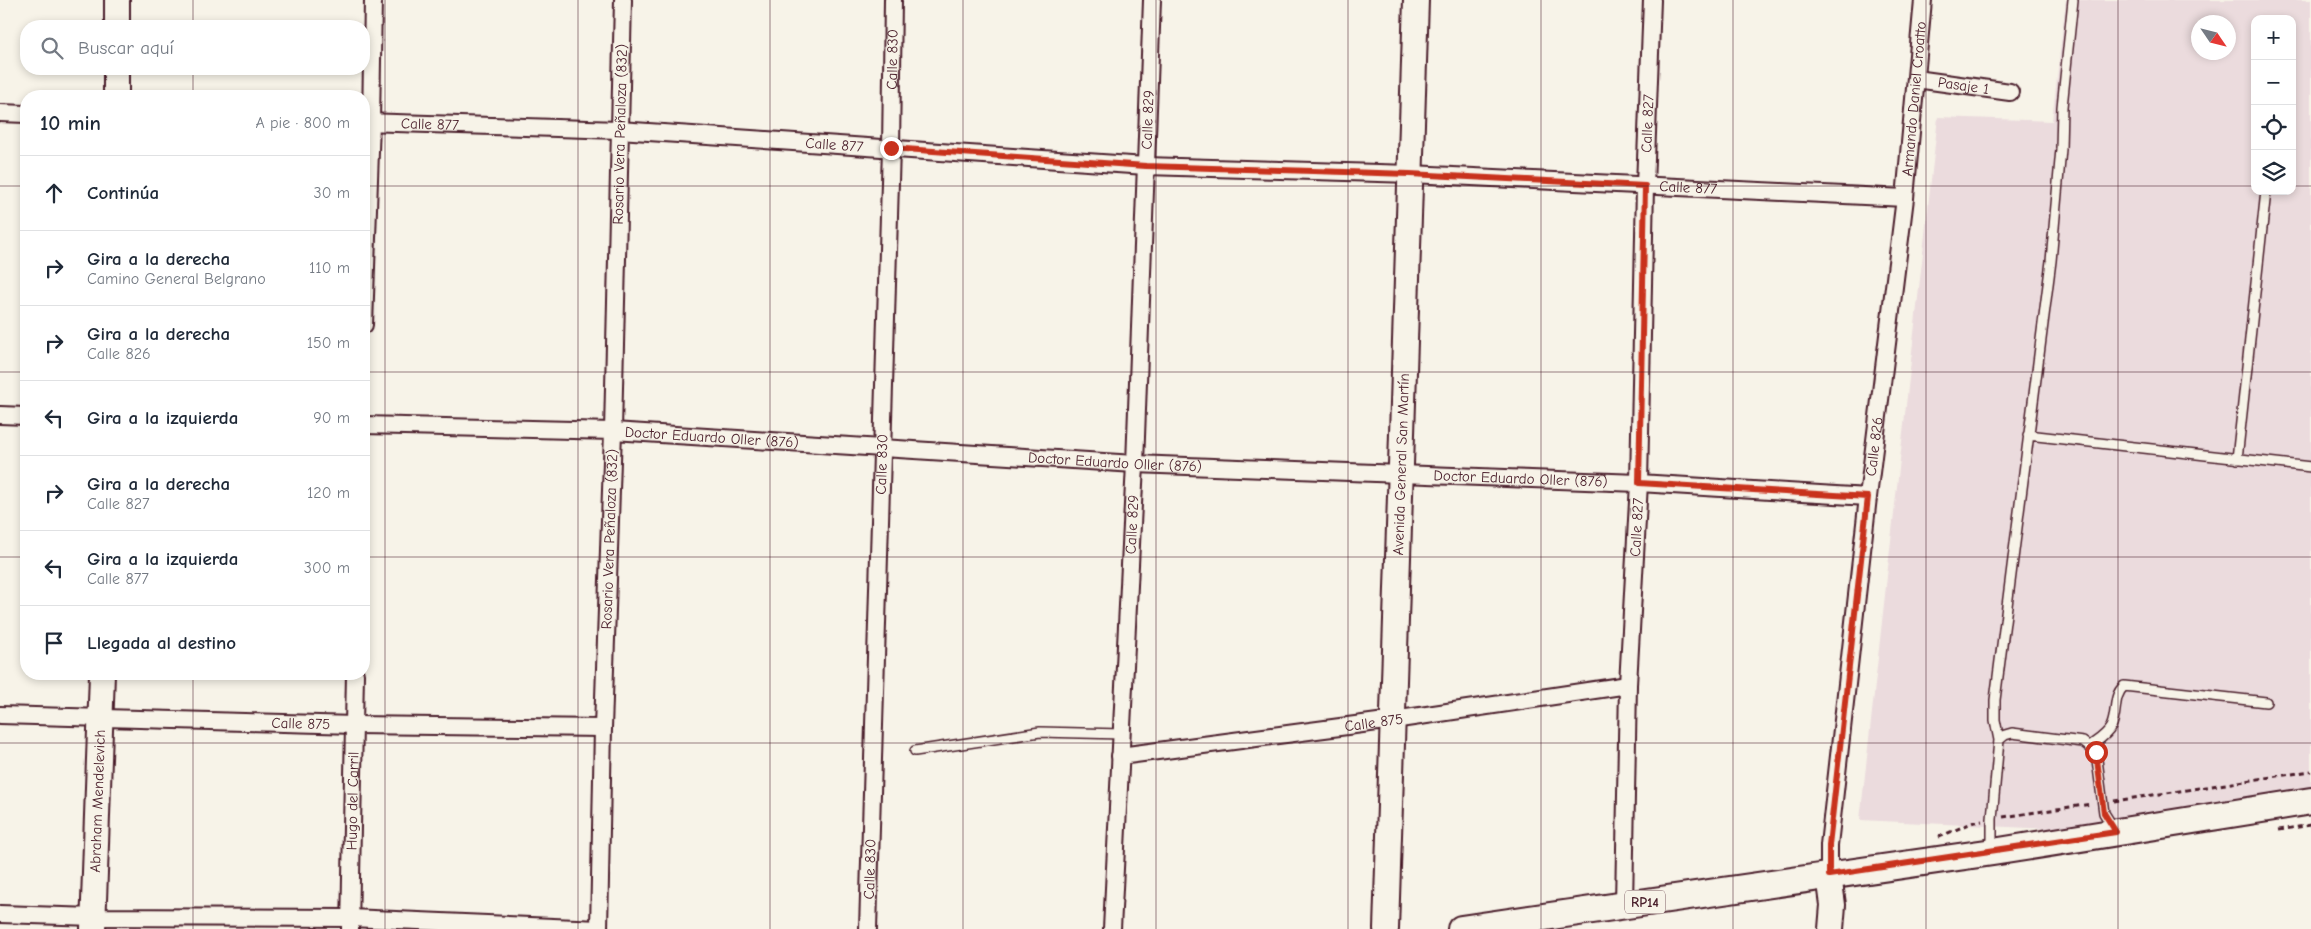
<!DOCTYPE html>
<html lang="es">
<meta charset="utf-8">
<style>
body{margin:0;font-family:"Comic Neue",sans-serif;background:#f2f2f3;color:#1f2937}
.controls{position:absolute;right:15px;top:15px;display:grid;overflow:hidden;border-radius:10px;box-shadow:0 2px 8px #0003}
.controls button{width:45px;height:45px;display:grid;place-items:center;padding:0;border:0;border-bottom:1px solid #e0e1e3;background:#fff;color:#1f2937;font:25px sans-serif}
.compass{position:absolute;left:2191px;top:15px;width:45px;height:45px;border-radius:50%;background:#fff;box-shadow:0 2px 8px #0003;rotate:125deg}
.stop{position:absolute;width:15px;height:15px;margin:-11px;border:4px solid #c8321e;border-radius:50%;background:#fff}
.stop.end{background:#c8321e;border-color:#fff;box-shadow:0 1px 5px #0008}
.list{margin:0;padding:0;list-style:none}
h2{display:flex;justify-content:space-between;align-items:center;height:65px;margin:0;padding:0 20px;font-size:21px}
h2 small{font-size:16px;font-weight:400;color:#747a83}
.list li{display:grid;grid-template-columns:32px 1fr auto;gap:15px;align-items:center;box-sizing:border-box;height:75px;padding:0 20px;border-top:1px solid #e0e1e3}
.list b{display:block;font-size:19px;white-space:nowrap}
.list p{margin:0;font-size:16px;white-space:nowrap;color:#747a83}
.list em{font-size:16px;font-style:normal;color:#747a83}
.icon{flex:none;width:28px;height:28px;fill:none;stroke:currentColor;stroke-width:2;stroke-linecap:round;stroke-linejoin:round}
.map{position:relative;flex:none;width:2311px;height:929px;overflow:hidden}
.search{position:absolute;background:#fff;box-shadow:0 2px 8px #0003;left:20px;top:20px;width:350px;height:55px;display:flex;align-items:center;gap:12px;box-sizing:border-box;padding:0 18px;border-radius:20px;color:#747a83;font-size:19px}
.panel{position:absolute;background:#fff;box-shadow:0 2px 8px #0003;left:20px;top:90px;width:350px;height:590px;border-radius:20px}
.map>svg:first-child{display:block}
.built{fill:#ebdbdd;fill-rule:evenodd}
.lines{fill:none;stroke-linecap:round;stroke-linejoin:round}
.lane-casing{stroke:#4a1f2b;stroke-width:12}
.street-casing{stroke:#4a1f2b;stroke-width:20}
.secondary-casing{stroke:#4a1f2b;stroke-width:28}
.primary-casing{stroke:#4a1f2b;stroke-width:30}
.path{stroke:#4a1f2b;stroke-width:3;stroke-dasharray:5 4;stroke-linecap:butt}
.lane{stroke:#f7f3e8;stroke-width:9}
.street{stroke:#f7f3e8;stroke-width:16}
.secondary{stroke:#f7f3e8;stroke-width:24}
.primary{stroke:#f7f3e8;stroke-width:26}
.route{stroke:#c8321e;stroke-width:6}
.grid{fill:none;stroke:#4a1f2b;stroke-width:1;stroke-opacity:0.55}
.labels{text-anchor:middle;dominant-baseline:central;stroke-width:5;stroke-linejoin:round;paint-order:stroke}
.shield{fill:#f7f3e8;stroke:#7e5f64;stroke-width:1}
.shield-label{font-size:14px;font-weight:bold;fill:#4a1f2b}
.street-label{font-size:15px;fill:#4a1f2b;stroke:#f7f3e8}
</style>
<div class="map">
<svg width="2311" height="929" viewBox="0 0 2311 929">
<rect width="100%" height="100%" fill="#f7f3e8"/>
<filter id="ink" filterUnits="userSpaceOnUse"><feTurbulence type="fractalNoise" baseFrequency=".02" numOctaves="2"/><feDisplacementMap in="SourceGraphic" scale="10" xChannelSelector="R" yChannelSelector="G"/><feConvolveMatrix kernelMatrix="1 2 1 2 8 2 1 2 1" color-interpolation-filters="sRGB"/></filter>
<g filter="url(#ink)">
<path class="built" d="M2066 0H2311V801L2116 832 1860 820 1938 117 2052 121ZM2255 19H2292V191H2255ZM2198 22H2228V52H2198Z"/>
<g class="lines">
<defs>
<path id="lane" d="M2028 435 2311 467
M2237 459 2266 191
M1999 740 1995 720V700L2051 261 2061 149 2062 107 2073 0
M2090 746C2098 740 2106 736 2111 727 2118 713 2112 697 2124 686L2266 702
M915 751 1040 732 1122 734
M1992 850V819L1999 740 2005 735 2012 733 2083 742 2096 752 2104 813 2114 829"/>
<g id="street">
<path id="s1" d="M1916 79 2010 92"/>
<path d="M0 113 26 114"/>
<path id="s2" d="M364 122 619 130 1146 166 1411 174 1905 198"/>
<path d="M364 325 371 122 373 0"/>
<path d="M0 415 26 416"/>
<path id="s3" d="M364 425 613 431 1135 464 1639 483 1868 497"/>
<path id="s4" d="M0 715 355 725 603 728"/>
<path id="s5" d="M1120 756 1393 720 1628 685"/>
<path id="s6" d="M1829 875V845L1868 497 1905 198 1923 0"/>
<path id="s7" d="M1624 905 1628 685 1639 483 1645 186 1652 0"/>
<path d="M0 914 94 917 350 918 599 929"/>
<path id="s8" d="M350 929 355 674"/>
<path id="s9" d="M599 929 603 728 613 431 623 0"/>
<path id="s10" d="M868 929 891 148 893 0"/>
<path id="s11" d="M1112 929 1135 464 1152 0"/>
</g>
<g id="secondary">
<path d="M117 26V0"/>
<path d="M116 96V69"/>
<path d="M1829 875 1833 905 1831 929"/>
<path id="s12" d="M93 929 102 674"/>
<path id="s13" d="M1386 929 1416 0"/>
</g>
<path id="primary" d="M1461 929 1993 852 2311 801"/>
</defs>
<use href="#lane" class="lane-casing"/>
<use href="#street" class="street-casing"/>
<use href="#secondary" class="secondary-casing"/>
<use href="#primary" class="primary-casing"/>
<path class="path" d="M2114 801 2311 771
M2003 817 2091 804
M2279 830 2311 825
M1939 837 1974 822 1982 821"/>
<use href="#lane" class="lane"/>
<use href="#street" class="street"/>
<use href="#secondary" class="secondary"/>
<use href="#primary" class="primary"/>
</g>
</g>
<g class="lines" filter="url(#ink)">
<path class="route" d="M891 148 1146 166 1410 174 1645 186 1639 483 1868 497 1829 845V875L2116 832 2104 813 2096 752"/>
</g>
<path class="grid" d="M193 0V26M385 0V929M578 0V929M770 0V929M963 0V929M1156 0V929M1348 0V929M1541 0V929M1733 0V929M1926 0V929M2118 0V929M193 69V96M0 186H26M364 186H2255M2292 186H2311M0 372H26M364 372H2311M0 557H26M364 557H2311M193 674V929M0 743H2311"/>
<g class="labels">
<rect class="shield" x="1625" y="890.5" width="40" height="23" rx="4"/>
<g class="shield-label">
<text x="1645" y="902">RP14</text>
</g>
<g class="street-label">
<text stroke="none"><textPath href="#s10" startOffset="870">Calle 830</textPath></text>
<text stroke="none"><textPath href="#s1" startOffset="48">Pasaje 1</textPath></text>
<text stroke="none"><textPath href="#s6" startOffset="781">Armando Daniel Croatto</textPath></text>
<text stroke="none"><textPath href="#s11" startOffset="810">Calle 829</textPath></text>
<text stroke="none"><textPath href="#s7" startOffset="782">Calle 827</textPath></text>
<text stroke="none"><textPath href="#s2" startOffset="66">Calle 877</textPath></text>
<text stroke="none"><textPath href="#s9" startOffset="795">Rosario Vera Peñaloza (832)</textPath></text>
<text stroke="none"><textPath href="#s2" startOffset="471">Calle 877</textPath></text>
<text stroke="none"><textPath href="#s2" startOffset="1326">Calle 877</textPath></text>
<text stroke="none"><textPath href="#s3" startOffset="348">Doctor Eduardo Oller (876)</textPath></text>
<text stroke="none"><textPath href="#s6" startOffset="431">Calle 826</textPath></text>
<text stroke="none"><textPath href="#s3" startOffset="752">Doctor Eduardo Oller (876)</textPath></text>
<text stroke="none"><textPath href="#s13" startOffset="465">Avenida General San Martín</textPath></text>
<text stroke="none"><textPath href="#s10" startOffset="465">Calle 830</textPath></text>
<text stroke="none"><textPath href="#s3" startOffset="1158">Doctor Eduardo Oller (876)</textPath></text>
<text stroke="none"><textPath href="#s11" startOffset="405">Calle 829</textPath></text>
<text stroke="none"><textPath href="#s7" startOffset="378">Calle 827</textPath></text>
<text stroke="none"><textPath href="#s9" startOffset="390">Rosario Vera Peñaloza (832)</textPath></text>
<text stroke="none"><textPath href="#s5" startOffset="256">Calle 875</textPath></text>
<text stroke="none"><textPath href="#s4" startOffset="301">Calle 875</textPath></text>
<text stroke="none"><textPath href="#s12" startOffset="128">Abraham Mendelevich</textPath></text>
<text stroke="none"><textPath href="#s8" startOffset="128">Hugo del Carril</textPath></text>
<text stroke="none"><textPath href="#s10" startOffset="60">Calle 830</textPath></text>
</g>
</g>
</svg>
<div class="controls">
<button>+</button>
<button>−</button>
<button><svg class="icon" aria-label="locate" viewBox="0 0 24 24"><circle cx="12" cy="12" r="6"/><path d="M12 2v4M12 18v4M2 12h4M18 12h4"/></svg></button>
<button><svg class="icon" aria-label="layers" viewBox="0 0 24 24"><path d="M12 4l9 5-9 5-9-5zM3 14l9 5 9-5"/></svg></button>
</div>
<svg class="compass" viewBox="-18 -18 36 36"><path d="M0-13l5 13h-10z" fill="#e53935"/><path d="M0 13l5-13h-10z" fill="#747a83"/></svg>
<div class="stop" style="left:2096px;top:752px"></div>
<div class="stop end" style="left:891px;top:148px"></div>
<div class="search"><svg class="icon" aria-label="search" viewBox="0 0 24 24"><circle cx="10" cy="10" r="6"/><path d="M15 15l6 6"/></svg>Buscar aquí</div>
<section class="panel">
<h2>10 min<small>A pie · 800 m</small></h2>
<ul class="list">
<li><svg class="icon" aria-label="ahead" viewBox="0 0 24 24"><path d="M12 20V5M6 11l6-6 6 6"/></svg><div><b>Continúa</b></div><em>30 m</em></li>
<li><svg class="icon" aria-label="right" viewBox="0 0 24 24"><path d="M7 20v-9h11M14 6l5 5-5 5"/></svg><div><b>Gira a la derecha</b><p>Camino General Belgrano</p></div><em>110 m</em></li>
<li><svg class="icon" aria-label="right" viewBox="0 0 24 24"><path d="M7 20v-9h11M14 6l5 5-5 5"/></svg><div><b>Gira a la derecha</b><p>Calle 826</p></div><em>150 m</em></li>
<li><svg class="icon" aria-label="left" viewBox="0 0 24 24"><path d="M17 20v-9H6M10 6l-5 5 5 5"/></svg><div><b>Gira a la izquierda</b></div><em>90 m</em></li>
<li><svg class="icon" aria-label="right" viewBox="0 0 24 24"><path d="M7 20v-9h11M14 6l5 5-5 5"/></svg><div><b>Gira a la derecha</b><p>Calle 827</p></div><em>120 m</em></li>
<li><svg class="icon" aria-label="left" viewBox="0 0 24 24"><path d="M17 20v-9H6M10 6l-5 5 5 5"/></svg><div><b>Gira a la izquierda</b><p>Calle 877</p></div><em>300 m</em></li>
<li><svg class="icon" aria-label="arrive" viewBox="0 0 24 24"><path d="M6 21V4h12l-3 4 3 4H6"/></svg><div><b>Llegada al destino</b></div></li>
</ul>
</section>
</div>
